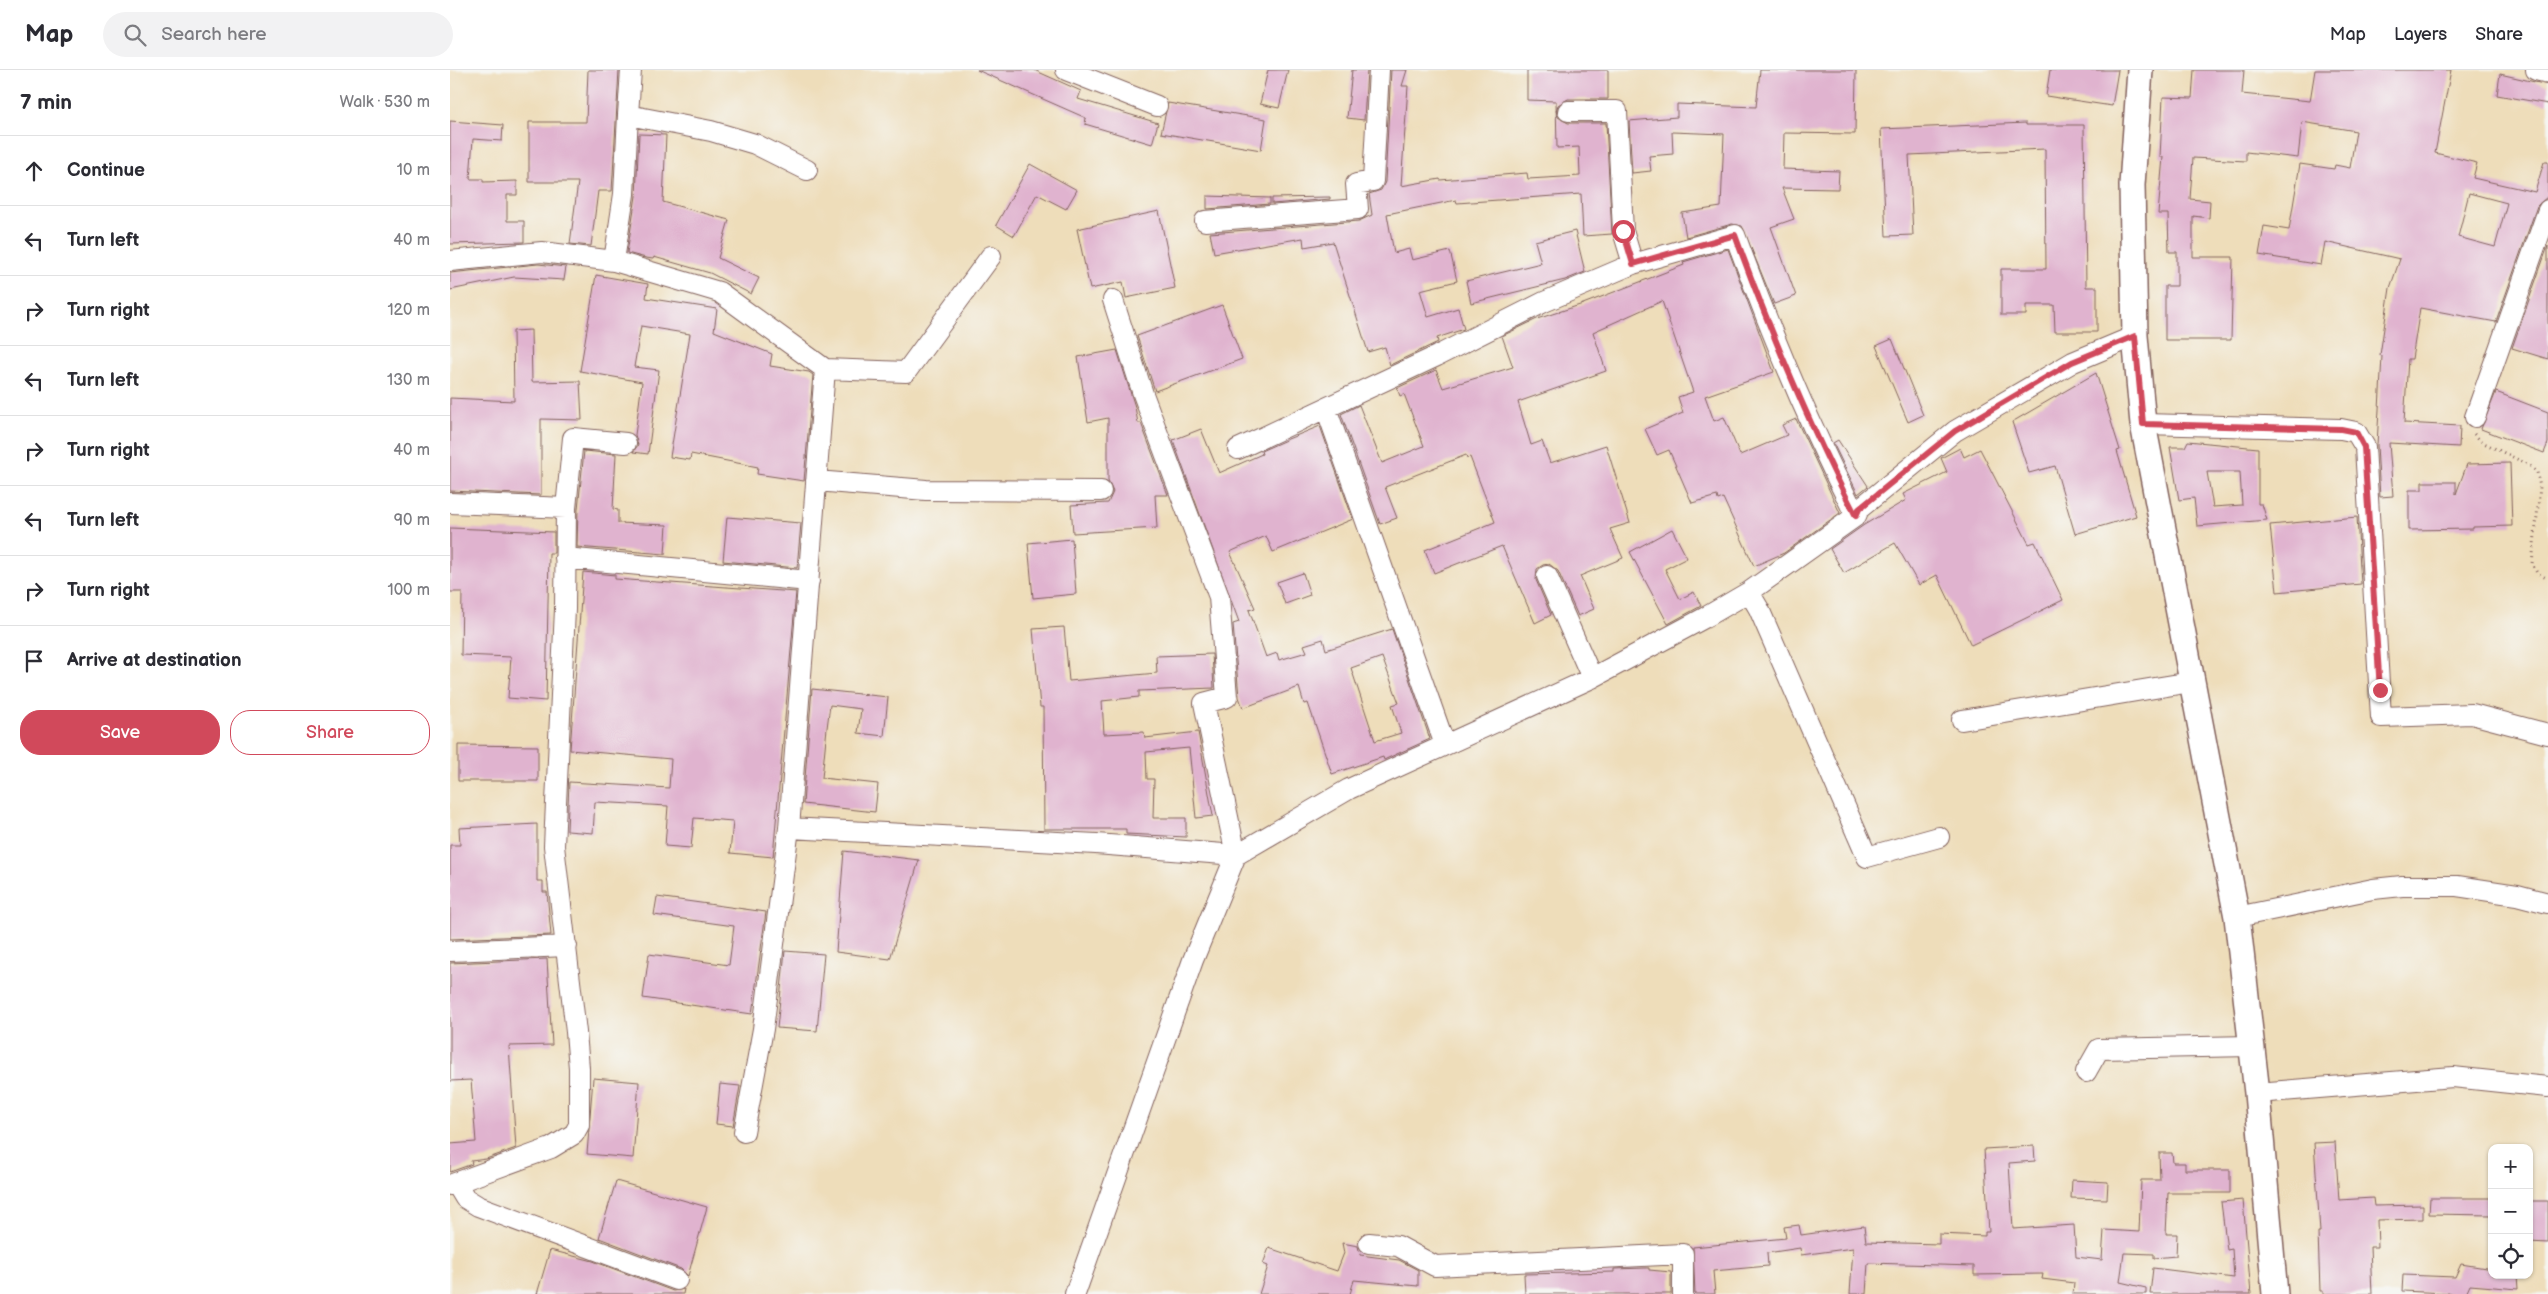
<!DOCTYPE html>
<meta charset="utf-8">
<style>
body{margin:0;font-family:"Balsamiq Sans",sans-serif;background:#f2f2f3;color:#2b2b33}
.controls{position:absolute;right:15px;bottom:15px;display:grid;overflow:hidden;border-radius:10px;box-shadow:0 1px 4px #0004}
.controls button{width:45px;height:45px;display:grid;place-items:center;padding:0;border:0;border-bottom:1px solid #e1e1e2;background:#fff;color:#2b2b33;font:25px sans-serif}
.stop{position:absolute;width:15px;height:15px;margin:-11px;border:4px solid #d1495b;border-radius:50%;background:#fff}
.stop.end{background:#d1495b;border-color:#fff;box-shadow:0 1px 5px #0008}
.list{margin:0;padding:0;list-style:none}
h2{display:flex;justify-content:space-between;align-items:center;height:65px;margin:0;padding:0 20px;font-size:21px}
h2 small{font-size:16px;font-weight:400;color:#7c7c81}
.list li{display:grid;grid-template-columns:32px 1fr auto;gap:15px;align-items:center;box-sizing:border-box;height:70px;padding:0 20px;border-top:1px solid #e1e1e2}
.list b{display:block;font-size:19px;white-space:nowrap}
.list em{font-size:16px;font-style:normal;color:#7c7c81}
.actions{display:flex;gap:10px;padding:15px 20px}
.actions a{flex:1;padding:11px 0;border:1px solid #d1495b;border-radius:20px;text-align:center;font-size:18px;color:#d1495b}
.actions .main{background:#d1495b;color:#fff}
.icon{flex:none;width:28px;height:28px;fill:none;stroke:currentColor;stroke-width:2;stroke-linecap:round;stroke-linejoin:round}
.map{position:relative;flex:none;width:2098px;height:1224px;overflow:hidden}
header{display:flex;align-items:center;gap:30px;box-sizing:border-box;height:70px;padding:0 25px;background:#fff;border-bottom:1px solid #e1e1e2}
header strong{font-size:24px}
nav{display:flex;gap:28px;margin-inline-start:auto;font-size:18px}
.search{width:350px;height:45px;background:#f2f2f3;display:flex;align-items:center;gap:12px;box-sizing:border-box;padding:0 18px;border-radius:28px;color:#7c7c81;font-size:19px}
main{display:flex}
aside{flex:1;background:#fff}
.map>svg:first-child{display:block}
.building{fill:#e0b3cf;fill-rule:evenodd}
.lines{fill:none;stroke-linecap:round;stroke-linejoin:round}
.minor-casing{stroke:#83625d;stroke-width:22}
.major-casing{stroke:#83625d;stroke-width:28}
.path{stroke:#83625d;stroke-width:3;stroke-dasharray:1 4;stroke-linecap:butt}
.minor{stroke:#fff;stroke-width:20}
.major{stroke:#fff;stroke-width:25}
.route{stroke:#d1495b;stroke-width:6}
</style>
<header>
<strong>Map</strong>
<div class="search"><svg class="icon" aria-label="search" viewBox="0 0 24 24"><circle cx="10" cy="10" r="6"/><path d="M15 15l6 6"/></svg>Search here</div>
<nav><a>Map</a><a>Layers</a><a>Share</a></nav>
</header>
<main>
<aside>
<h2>7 min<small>Walk · 530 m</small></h2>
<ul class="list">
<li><svg class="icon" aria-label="ahead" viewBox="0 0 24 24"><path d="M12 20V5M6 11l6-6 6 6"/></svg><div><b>Continue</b></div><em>10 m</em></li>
<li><svg class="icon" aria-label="left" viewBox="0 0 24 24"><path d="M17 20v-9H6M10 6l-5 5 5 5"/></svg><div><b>Turn left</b></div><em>40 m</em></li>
<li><svg class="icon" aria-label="right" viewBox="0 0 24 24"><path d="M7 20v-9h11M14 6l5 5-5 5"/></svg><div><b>Turn right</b></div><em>120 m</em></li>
<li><svg class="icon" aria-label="left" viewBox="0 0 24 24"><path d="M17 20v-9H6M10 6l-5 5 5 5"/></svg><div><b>Turn left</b></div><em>130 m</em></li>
<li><svg class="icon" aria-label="right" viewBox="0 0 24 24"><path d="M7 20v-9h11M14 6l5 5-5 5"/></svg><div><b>Turn right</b></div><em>40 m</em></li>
<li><svg class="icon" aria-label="left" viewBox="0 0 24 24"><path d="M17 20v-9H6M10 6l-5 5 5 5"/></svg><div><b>Turn left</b></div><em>90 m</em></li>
<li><svg class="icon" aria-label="right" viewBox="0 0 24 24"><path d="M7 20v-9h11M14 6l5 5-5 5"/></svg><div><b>Turn right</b></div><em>100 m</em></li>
<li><svg class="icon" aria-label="arrive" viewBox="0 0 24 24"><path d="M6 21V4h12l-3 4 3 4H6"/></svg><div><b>Arrive at destination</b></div></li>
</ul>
<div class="actions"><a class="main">Save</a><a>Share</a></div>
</aside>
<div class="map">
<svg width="2098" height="1224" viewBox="0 0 2098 1224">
<rect width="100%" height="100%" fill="#f6f6f2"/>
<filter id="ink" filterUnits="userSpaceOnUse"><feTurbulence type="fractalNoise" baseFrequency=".02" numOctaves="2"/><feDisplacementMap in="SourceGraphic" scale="10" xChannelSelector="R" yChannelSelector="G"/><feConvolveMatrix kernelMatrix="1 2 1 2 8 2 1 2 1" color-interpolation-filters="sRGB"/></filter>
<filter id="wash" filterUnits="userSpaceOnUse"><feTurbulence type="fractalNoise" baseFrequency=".0096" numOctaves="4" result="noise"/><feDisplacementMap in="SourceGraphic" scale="20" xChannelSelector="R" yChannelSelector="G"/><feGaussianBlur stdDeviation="1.12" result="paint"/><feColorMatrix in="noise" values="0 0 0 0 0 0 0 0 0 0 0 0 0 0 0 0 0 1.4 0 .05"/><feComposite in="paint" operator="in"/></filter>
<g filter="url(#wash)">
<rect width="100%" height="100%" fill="#eeddba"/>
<g id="blocks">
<path class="building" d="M138 0H169L162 121H148L141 176 120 174 128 112H79V52H136Z
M527 0H584L631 21 628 29 708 53 702 74 635 54 636 48Z
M818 0H838L829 38 810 34Z
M902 0H917L914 50 897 48Z
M941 0H957L952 16H958L951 116 990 109V110L1077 103 1078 109 1130 106 1129 77 1107 78 1106 31 1077 30V0H1158V29H1118L1108 35 1106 41 1108 47 1118 53H1156L1162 164 1133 166 1131 124 1007 133 1006 130 937 144 944 183 959 179 962 190 1000 181 1007 211 970 220 978 247 1008 238 1014 259 987 268 988 272 940 295 935 277 918 282 883 172 854 177 853 168 764 183 760 163 909 151 922 145 919 124 931 120 935 112Z
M1310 0H1406L1405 64 1334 63 1333 99 1389 101 1388 119 1332 118 1344 149 1321 157 1346 226 1324 234 1292 156 1282 154 1236 167 1232 143 1271 137 1274 64 1222 62 1223 84 1199 86 1201 101 1182 103 1179 51 1227 47V34L1306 37Z
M1600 0H1668L1662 36 1596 26Z
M1744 0H1794L1792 24 1860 31 1865 0H2001L1985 83 2027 93 2023 108 2085 122 2094 92H2098V126L2087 136 2046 252 1970 238 1962 289H1958L1954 353 2010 356 2009 377 1939 373 1943 426 1930 427 1927 375 1932 286 1930 285 1940 218 1950 189 1875 172 1871 195 1809 185 1814 156 1839 160 1850 94 1884 99 1885 95 1900 98 1906 61 1852 52 1848 88 1796 82V91L1743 88 1740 129 1760 131 1759 148 1743 146V187H1783L1781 270H1715V216H1727V182H1719L1718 144H1708L1713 87H1710L1713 27 1742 28ZM2019 123 2057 133 2045 177 2008 167Z
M2050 4 2098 15V34L2047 25Z
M718 33 816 49 811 80 711 63Z
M0 51 53 55 52 71 23 69 20 109H33V112L67 111V125H57V151H74V172L0 174Z
M1576 53V55H1634L1636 217H1647V262H1605L1604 235H1576V245H1551V199H1596L1595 79 1459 85 1463 165 1436 166 1431 59Z
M189 64 216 65 213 132 279 150 268 188 309 208 301 224 260 203 204 187 203 189 196 188 177 183 186 126Z
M580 94 627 120 616 139 587 124 564 166 546 155Z
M757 126 820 128V134L757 139Z
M880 127V129L822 134V128Z
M709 141 725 218 676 228 673 212 640 219 627 159Z
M1125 161 1135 202 1115 210 1021 233 1016 211 1091 193 1085 171Z
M2098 176V289L2062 278Z
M1278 179 1324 302 1255 326 1264 351 1274 347 1290 385 1337 365 1332 355 1346 349 1390 443 1334 483 1304 496 1273 428 1268 430 1267 426 1242 433 1219 380 1207 385 1195 359 1233 343 1228 327 1243 322 1212 231 1143 262 1156 301 1068 332 1081 375 1092 371 1100 393 1156 375 1180 453 1160 459 1173 488 1130 506 1144 539 1128 546 1108 501 1099 494 1093 495 1087 499 1086 510 1101 545 1085 553 1052 476 984 503 975 480 1045 452 1020 387 1017 388 1016 385 935 417 947 448 930 454 891 344 909 335 932 393 974 376 954 324 950 326 947 318 986 300 993 318 1063 297 1052 266 1087 249 1133 234 1234 195 1233 192Z
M88 194 116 197 114 210 64 207 0 220V203Z
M146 205 198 214 196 228 267 239 264 261 322 284 320 296 359 302 363 305 354 411 307 404 308 397 241 384 240 390 220 387 240 264 191 256 184 297 209 300 198 384 183 382 188 375 185 365 192 312 130 301Z
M772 235 792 289 705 321 687 266Z
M81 260 82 312 130 311 132 350 91 349V425L0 421V328L64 331 63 261Z
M1442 269 1473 345 1458 352 1426 276Z
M667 280 685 337 688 353H691L718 425H705L707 458 623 463 621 435 658 433 663 422 658 411V348L638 352 628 287Z
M1646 303 1670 380 1667 381 1686 446 1625 464 1605 396 1579 403 1562 352Z
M2046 322 2098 342V373L2094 383 2031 359Z
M870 356 903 449 823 482 816 466 780 482 805 538 799 540 816 587 827 583 829 590 857 582 854 575 873 569 876 580 942 559 980 669 938 688 934 690 933 687 882 704 858 633 854 634 849 617 793 638 789 627 783 554 789 552 723 370 751 359 769 403 812 384 811 381 838 369ZM932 587 949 633 942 635 951 663 925 671 901 598Z
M1388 370 1418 416 1408 424 1383 373Z
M1738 371 1808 378V434H1812L1817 450 1747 456 1744 428 1729 430 1720 377H1735ZM1757 402H1790L1792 435 1763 437Z
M1510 378 1514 387 1530 379 1579 474 1585 472 1613 530 1521 575 1487 505 1469 515 1445 473 1394 503 1380 479 1414 455 1456 430 1453 424 1497 402 1491 388Z
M134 381 166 384 163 439 168 440V453L217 455 215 484 127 477 128 439Z
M2060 393 2062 456 2023 457V459L1959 460V420H1972V412H2006V424L2017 394Z
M277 447 351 453 347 498 273 491Z
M1907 447 1911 514 1827 522 1820 455Z
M0 458 104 462V483H99L96 631 58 628 61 587 11 585 12 522H0Z
M1222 459 1237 488 1215 499 1230 529 1244 522 1251 536 1218 554 1180 482Z
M622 469 626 524 583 528 578 473Z
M133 502 165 505V509L346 522 323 787 280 783 283 751 244 748 241 778 215 776 218 736 145 732 143 763 117 761 119 712 219 718 221 689 120 680Z
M853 503 860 525 835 534 827 512Z
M614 557 619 611 707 603 706 586 762 584 764 618 689 621V627L652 631 654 664 694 662 695 668 748 662 763 746 746 748 739 678 696 682 697 709H704L703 748H736V767L676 764V759H594L593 637H590L583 559Z
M362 619 438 627 434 666 408 663 411 639 380 635 377 658 372 708 428 714 425 742 353 734Z
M8 675 88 676V711H8Z
M87 754V811H93V822H97L101 865 0 869V775H10L9 758Z
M394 781 469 790 440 889 386 882Z
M207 827 316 842 302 944 193 928 199 884 279 895 284 856 204 845Z
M335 881 374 884 367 961 327 958Z
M97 889 102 975 59 976 66 1078 36 1089 21 1091 22 1094 0 1102V1074L26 1072 21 1010 0 1011V893Z
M143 1008 189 1012 183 1088 137 1084Z
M270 1014 290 1016 283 1056 266 1054Z
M1885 1072 1889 1130 1923 1128 1924 1136 1973 1135V1149L1927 1150 1928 1177H1920L1922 1224H1873V1221H1870L1868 1162H1870L1864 1073Z
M1584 1076 1585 1091 1559 1093 1563 1159 1624 1155 1626 1187 1652 1190 1654 1160 1689 1162 1691 1110H1710L1709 1083H1722L1723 1093H1735V1100H1780V1123H1718L1716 1164H1727L1726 1186 1704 1188V1184L1674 1183 1670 1212 1696 1218V1224H1623L1624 1213 1592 1209 1593 1204 1524 1205V1196L1418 1193 1416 1224H1400L1403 1178 1351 1185 1350 1178 1317 1183 1318 1196 1263 1201 1265 1224H1245L1243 1177 1336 1168 1334 1157 1349 1155 1351 1165 1414 1156 1416 1172 1489 1174V1164L1535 1166V1162H1539L1534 1079Z
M1622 1110 1658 1112 1657 1129 1621 1128Z
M166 1111 257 1137 238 1206 231 1199 149 1168Z
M1980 1128H2042V1145L1979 1144Z
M1793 1130 1801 1224H1700L1703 1198 1784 1208 1782 1179 1777 1180 1771 1132Z
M2079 1131H2098V1173L2079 1172Z
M892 1173 908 1176 910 1185 949 1190 968 1200V1216L904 1210 900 1224H809L818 1196 813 1194 819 1178 887 1201 894 1183Z
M100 1180 143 1191 223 1221 234 1219 233 1224H87Z
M2011 1194 2042 1199V1205H2067L2068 1219 2020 1215 2016 1224 1952 1221 1953 1205 2005 1207Z
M1196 1198H1199V1200L1221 1202V1224H1075L1074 1204 1164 1202V1199Z"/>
</g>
</g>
<g filter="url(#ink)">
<use href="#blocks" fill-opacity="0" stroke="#83625d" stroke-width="1"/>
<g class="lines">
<defs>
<path id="minor" d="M616 0 707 36
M2086 0 2098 3
M1118 41H1167L1173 161 1183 194
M178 45 181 0
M755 151 908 139 906 114 923 111 929 0
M0 191 92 182 164 191 269 222 375 299 339 758 313 959 294 1062
M164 191 174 124 178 45 261 61 305 74 357 100
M375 299 456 302 541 186
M876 338 995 675
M2025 347 2098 140
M1693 354 1891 359 1906 362 1915 377 1931 647 2022 644 2098 664
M788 379 987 286 1094 232 1183 194 1285 165C1320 261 1359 355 1406 446
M366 411 476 420 651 421
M0 433 116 438 115 539 104 776 126 962 129 998V1055L124 1064 101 1078 0 1115
M116 438 123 368 176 373
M115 488 359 511
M1097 506 1142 608
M1299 522 1309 539 1417 787 1489 767
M1512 650 1741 612
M339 758 646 774 786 785 899 719 1142 608 1256 547 1299 522 1406 446 1409 439 1505 361 1623 292 1685 266
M1787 847 1923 819 1952 816H2007L2067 825 2098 833
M0 881 117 876
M1636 1002 1649 979 1802 976
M1807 1023 2003 1007 2098 1017
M6 1113 15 1128 28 1136 227 1210
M919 1173 948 1176 985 1196 1233 1184V1224
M625 1224 743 890 786 785 754 633 777 627 769 527 693 324 663 230"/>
<path id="major" d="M1690 0 1682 115 1685 266 1693 354 1787 847 1807 1023 1825 1224"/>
</defs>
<use href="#minor" class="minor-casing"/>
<use href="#major" class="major-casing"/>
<path class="path" d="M2024 364 2032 372 2079 395 2087 402 2090 417 2082 494 2087 503 2098 509"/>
<use href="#minor" class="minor"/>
<use href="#major" class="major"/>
</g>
</g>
<g class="lines" filter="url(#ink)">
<path class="route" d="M1173 161 1183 194 1285 165C1320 261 1359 355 1406 446L1409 439 1505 361 1622 292 1685 266 1693 354 1891 359 1906 362 1914 377 1930 620"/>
</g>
</svg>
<div class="controls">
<button>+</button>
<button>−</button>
<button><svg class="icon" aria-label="locate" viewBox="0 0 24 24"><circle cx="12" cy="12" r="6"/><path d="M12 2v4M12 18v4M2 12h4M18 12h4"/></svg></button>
</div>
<div class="stop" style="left:1173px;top:161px"></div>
<div class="stop end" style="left:1930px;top:620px"></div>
</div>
</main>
